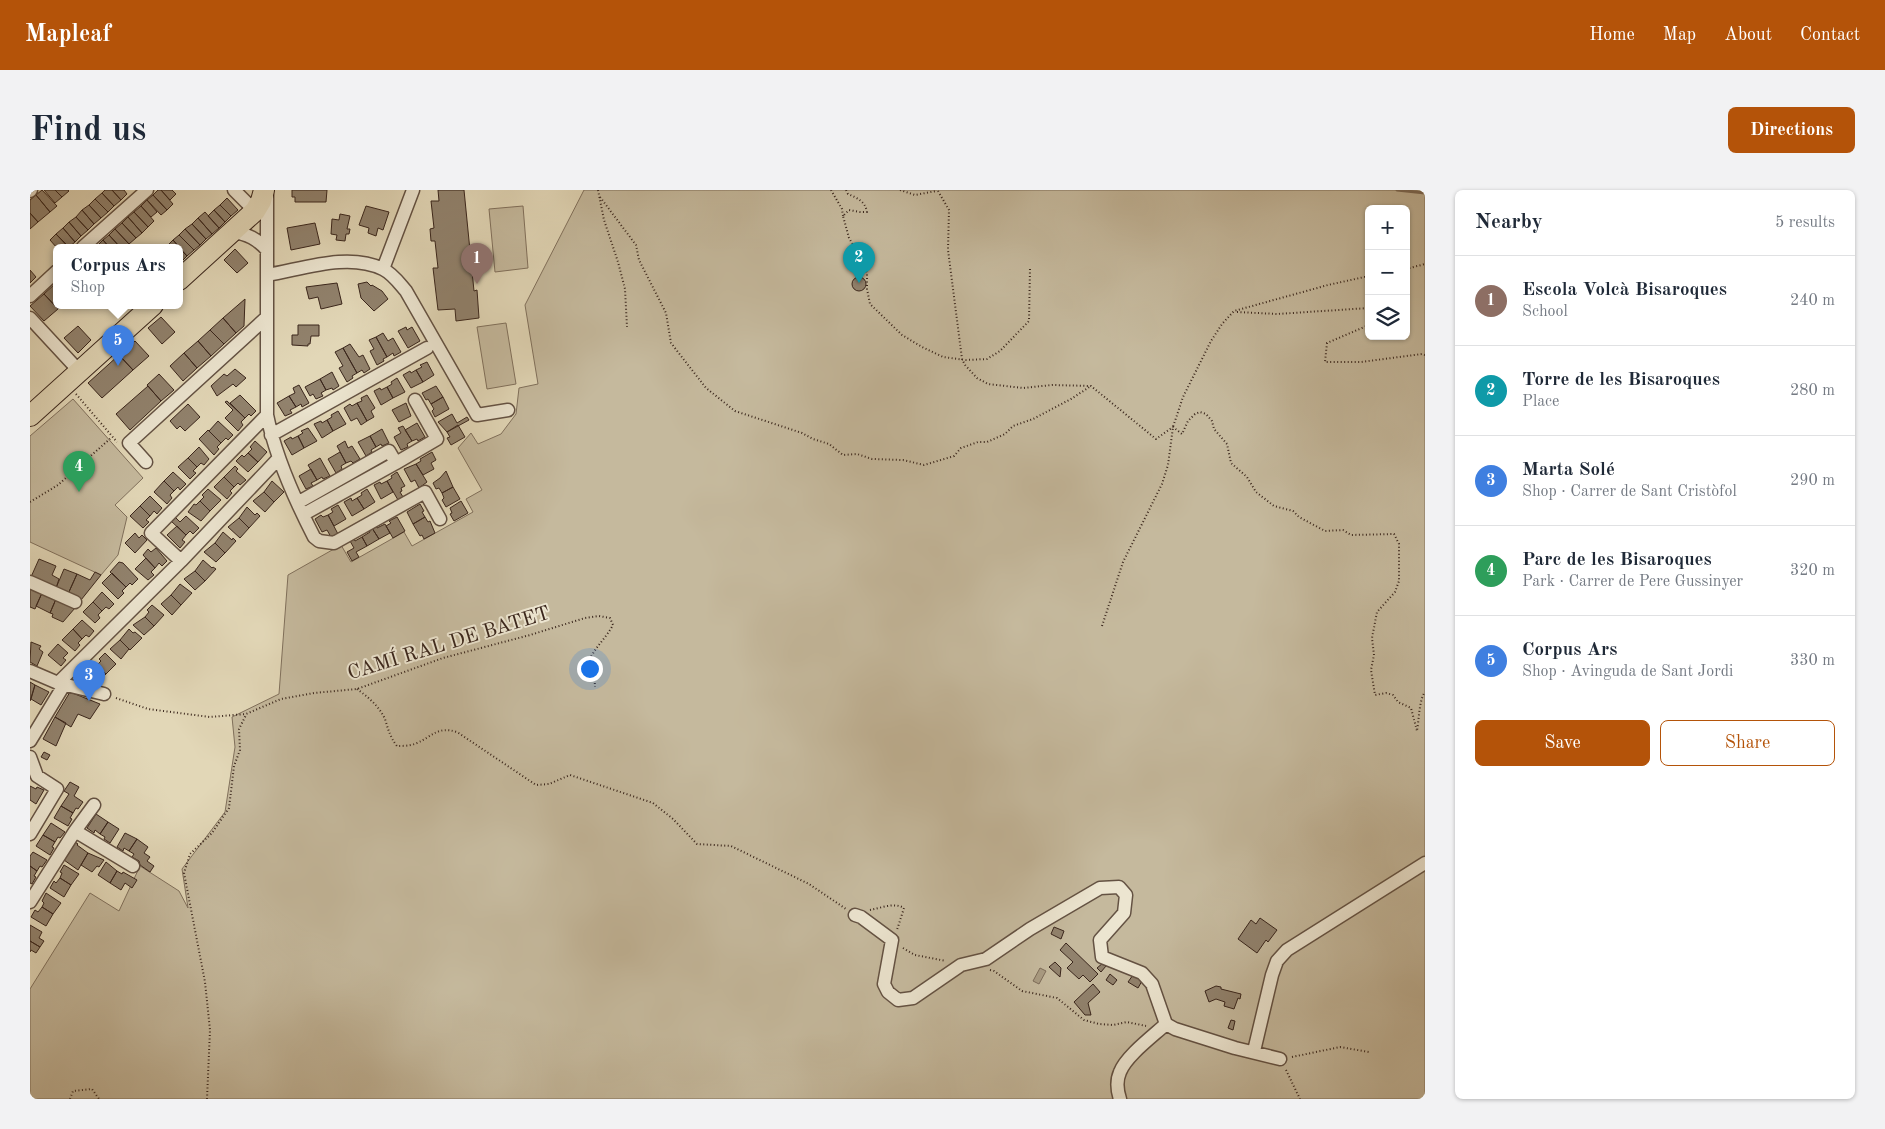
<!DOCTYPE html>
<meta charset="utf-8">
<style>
body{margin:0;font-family:"Old Standard TT",serif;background:#f2f2f3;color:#1f2937}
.controls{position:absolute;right:15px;top:15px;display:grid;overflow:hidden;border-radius:8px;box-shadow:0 1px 4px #0004}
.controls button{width:45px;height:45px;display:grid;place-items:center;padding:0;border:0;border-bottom:1px solid #e0e1e3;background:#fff;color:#1f2937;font:25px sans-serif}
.you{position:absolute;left:559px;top:478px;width:18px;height:18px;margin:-12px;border:4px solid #fff;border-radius:50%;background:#1a73e8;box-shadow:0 0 0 8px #1a73e833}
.badge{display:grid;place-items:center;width:32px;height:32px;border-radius:50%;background:#b45309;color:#fff;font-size:16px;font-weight:700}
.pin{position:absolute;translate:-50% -41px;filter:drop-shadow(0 1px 2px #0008)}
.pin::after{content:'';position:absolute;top:26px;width:18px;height:15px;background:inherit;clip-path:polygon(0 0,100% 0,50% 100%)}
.popup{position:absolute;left:23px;top:54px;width:130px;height:65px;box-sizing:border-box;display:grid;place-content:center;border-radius:8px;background:#fff;filter:drop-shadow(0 1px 4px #0005);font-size:16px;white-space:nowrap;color:#747a83}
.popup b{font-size:19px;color:#1f2937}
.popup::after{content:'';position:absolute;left:50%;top:100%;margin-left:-10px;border:10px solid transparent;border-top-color:#fff}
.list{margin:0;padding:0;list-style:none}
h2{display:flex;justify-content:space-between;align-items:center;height:65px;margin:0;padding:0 20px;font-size:21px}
h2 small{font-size:16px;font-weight:400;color:#747a83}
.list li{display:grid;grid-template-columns:32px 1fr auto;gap:15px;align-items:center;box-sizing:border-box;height:90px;padding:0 20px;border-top:1px solid #e0e1e3}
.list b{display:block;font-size:19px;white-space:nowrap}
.list p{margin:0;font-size:16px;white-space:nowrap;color:#747a83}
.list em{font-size:16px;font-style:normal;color:#747a83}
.actions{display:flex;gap:10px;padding:15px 20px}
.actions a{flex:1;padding:11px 0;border:1px solid #b45309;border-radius:8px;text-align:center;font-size:18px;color:#b45309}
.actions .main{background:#b45309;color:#fff}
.icon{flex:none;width:28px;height:28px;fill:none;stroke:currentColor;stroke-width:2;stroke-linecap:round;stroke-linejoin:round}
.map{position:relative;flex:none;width:1395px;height:909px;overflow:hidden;border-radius:8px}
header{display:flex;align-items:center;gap:30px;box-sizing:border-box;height:70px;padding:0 25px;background:#b45309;color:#fff}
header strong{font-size:24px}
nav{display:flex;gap:28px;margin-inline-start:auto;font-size:18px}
.intro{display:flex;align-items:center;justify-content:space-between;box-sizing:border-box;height:120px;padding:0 30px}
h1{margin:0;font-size:35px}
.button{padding:12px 22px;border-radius:8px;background:#b45309;color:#fff;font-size:18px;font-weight:700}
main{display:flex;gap:30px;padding:0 30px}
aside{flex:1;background:#fff;border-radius:8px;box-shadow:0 1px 4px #0004}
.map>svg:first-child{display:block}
.green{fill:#c5b99d;stroke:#80705c;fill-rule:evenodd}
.water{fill:#a99b82;stroke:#7d6c59}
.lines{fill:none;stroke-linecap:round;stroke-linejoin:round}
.stream{stroke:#7d6c59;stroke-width:3}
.building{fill:#91826d;stroke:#3a261c}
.minor-casing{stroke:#645243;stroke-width:15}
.primary-casing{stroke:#3a261c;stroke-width:22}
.path{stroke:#3a261c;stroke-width:2;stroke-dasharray:1 2.5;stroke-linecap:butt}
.minor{stroke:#ece5d0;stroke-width:12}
.primary{stroke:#e2d7b7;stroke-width:20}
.labels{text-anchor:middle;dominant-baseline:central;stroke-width:4;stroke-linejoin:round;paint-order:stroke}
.street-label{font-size:20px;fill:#3a261c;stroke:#ece5d0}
</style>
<header>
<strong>Mapleaf</strong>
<nav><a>Home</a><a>Map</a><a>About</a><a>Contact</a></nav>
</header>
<div class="intro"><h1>Find us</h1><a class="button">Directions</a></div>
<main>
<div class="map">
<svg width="1395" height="909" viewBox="0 0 1395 909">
<rect width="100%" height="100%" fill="#e2d7b7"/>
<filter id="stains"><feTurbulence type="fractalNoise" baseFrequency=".004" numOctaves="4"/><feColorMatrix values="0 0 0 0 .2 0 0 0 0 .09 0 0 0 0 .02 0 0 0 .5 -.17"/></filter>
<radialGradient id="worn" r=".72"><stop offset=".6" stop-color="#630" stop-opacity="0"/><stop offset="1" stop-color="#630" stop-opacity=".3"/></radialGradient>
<path class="green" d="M554 0H1395V909H0V799L60 703 89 721 110 676 149 701 158 718 152 679 195 622 205 557 202 527 249 504 258 385 311 355 321 372 374 342 382 356 443 322 436 309 452 300 428 258 441 243 448 254 471 244 486 224 489 198 508 194 495 115ZM1339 19H1376V146H1339Z
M493 16 498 78 465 82 459 19Z
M476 133 486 194 457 199 447 137Z
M43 209 113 288 85 315 97 327 88 365 71 385 0 352V246Z"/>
<path class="water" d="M1010 778 1016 781 1009 794 1003 791Z"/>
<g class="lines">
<path class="stream" d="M1367 0 1395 3"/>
</g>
<path class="building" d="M12 0 27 16 20 22 6 5Z
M14 0H25L32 7 25 13Z
M25 0H38L39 1 32 7Z
M75 0H82L91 10 84 16 72 3Z
M82 0H94L97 4 91 10Z
M128 0H131L143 14 137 20 123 5Z
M131 0H142L146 4 140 10Z
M262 0H297L296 12H265V7H262Z
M408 0H434L444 101 447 100 449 128 426 131 425 119 408 120 403 78H408L405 51H401L400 39 404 38 401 11H409Z
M72 3 84 16 78 22 65 9Z
M6 5 20 22 8 32 0 23V10Z
M123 5 137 20 131 25 117 10Z
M197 8 208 20 201 26 190 15Z
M65 9 78 22 71 28 59 15Z
M117 10 127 22 121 27 111 16Z
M59 15 71 28 64 34 52 20Z
M190 15 201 26 195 32 184 20Z
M111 16 124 31 118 37 104 22Z
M336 16 359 22 353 40 348 38 346 46 338 43 339 38 329 35Z
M52 20 64 34 58 40 46 27Z
M184 20 195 32 189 38 178 26Z
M104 22 118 37 112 43 98 27Z
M175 22 189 38 182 44 168 28Z
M0 23 8 32 0 39Z
M310 24 320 26 317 39H320L319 44H316L315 51 306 50 307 45 301 44 302 29 309 30Z
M46 27 58 40 51 46 39 32Z
M98 27 112 43 106 48 92 33Z
M168 28 182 44 176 49 162 34Z
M39 32 51 46 45 52 33 38Z
M92 33 106 48 99 54 85 39Z
M285 33 290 54 261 60 257 38Z
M162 34 176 49 170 55 155 39Z
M33 38 45 52 39 57 26 44Z
M85 39 99 54 96 57H90L79 45Z
M155 39 170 55 164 60 149 45Z
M26 44 38 57 27 58 20 50Z
M79 45 89 56 90 57H79L73 50Z
M149 45 164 60 157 66 143 50Z
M73 50 79 57 67 56Z
M143 50 149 57 137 56Z
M149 58 157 66 151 72 149 70Z
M205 59 218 73 207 83 194 70Z
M0 80 6 87 0 93Z
M822 94a7 7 0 1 1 14 0a7 7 0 1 1-14 0Z
M27 92V115H32L28 119 14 104Z
M337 92 341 96 342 95 352 101 358 109 344 121 331 108 328 94Z
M307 93 312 114 291 119 288 107 279 109 276 97Z
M14 104 28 119 14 131 0 116Z
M215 109 214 136 206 143 193 128Z
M131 127 145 142 132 154 118 138Z
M193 128 206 143 194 154 180 140Z
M268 135H289V146H281L280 154H278V156L262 155V145H268Z
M48 136 61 150 48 163 34 148Z
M376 137 377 140 382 137 390 151 378 158 368 141Z
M180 140 194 154 181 166 168 151Z
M353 143 358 151 363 148 371 162 364 166 363 163 357 167 346 147Z
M346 147 357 167 353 169 354 171 347 175 340 161 344 159 339 150Z
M105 151 119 166 103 180 89 165Z
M168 151 181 166 167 178 154 163Z
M320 154 329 167 333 165 340 179 334 183 332 180 327 183 313 158Z
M313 158 327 183 322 186 323 188 317 192 309 178 313 176 305 162Z
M154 163 167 178 153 191 140 176Z
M89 165 103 180 72 208 58 193Z
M397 172 404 185 393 192 386 180 392 177 390 175Z
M205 179 216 188 206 197 203 194 187 206 181 196 194 184 197 186Z
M386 180 393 192 381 198 373 185 380 181 381 183Z
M302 182 309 196 303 200 302 198 296 200 290 189Z
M129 184 144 200 131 211 117 195Z
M367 188 375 202 363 208 357 197 362 194 361 192Z
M290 189 296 200 291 203 293 206 286 209 283 204 280 206 275 197Z
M269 195 279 213 272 217 271 214 266 217 259 206 265 203 263 198Z
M118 196 131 211 100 240 86 224Z
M406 196 413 207 401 214 398 209 396 210 392 203Z
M357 197 363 208 351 215 344 201 350 198 351 200Z
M210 205 226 221 221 226 219 224 215 228 200 213Z
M337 205 345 218 341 221 344 227 337 231 327 213 332 211 331 208Z
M259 206 266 217 260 220 262 223 255 226 247 213Z
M413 207 419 219 405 227 402 221 404 219 401 214Z
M197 211 215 228 211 232 213 235 208 241 195 228 203 220 195 212Z
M327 213 337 231 331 235 327 228 321 231 314 218 320 214 322 216Z
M376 213 381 226 369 232 362 220Z
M158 214 170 227 155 241 150 236 147 239 140 231Z
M308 221 316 234 303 241 297 230 302 227 301 225Z
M422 224 427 233 437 227 439 230 417 242 408 232Z
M297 230 303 241 292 248 284 234 291 231 292 233Z
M188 231 203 245 198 250 196 248 191 253 179 241Z
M387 233 395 247 388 251 387 249 382 251 375 240Z
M428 235 435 247 421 255 417 248 420 247 417 242Z
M373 236 382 251 377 254 378 257 371 260 364 247 371 243 368 238Z
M278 238 287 251 274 258 268 246 273 243 271 241Z
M352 239 359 253 352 256 351 254 346 257 340 246Z
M178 240 191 253 187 257 189 259 184 265 169 249Z
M268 246 274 258 262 265 254 251 261 247 262 249Z
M340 246 346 257 341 260 342 262 336 266 328 252Z
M225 251 237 262 228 272 218 263 222 259 220 257Z
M315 251 318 258 322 256 330 269 323 273 321 271 316 273 307 256Z
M169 257 179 269 174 275 171 273 167 277 158 268Z
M310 262 316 273 311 276 312 279 306 283 298 269Z
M402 262 406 270 401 273 404 279 393 285 386 274 391 271 390 269Z
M218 263 228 272 218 282 206 271 212 265 214 267Z
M158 268 167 277 163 281 166 283 160 289 148 277Z
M290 268 300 286 293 289 292 287 287 290 278 275Z
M386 274 397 292 389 298 385 290 381 292 374 279Z
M205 276 208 279 206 281 216 290 210 295 208 293 204 297 194 287Z
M281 279 287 290 281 293 283 296 276 299 269 286Z
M416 281 423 297 412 303 409 298 406 299 403 293 410 288Z
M143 282 156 294 150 300 148 297 144 301 134 291Z
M367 282 375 296 371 298 372 301 370 302 373 307 368 310 357 291 362 288 361 286Z
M194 287 204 297 200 301 202 303 197 309 184 297Z
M134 291 144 301 140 305 142 308 137 314 124 302Z
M242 291 254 302 244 312 234 302Z
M357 291 363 302 351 309 344 295 350 292 351 294Z
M423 297 430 309 416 317 412 310 414 308 412 303Z
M178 299 191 310 180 321 170 311 174 307 172 305Z
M337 299 345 312 334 319 327 308 332 305 331 303Z
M234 302 244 312 235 322 223 311Z
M120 306 132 318 127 324 124 321 120 326 110 316Z
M321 308 322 311 327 308 334 319 322 326 314 312Z
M170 311 180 321 171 331 158 322 164 314 166 315Z
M431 311 438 323 424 331 420 324 422 323 420 318Z
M390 314 394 321 392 322 395 327 383 334 377 322Z
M308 315 316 329 304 336 298 325 303 322 301 319Z
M110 316 120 326 116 330 119 332 113 338 100 326Z
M217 317 225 325 227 323 230 326 219 338 209 328Z
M291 325 293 327 298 325 308 344 301 347 297 340 292 342 285 329Z
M156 326 169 338 163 344 160 341 156 345 141 331 145 327 150 332Z
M367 327 375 341 363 348 356 336 361 333 359 331Z
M395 327 398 332 400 331 405 343 394 349 392 345 390 346 383 334Z
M209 328 219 338 210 348 198 337Z
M355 334 360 343 349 349 342 338 346 336 347 338Z
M147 336 156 345 152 350 155 352 150 358 137 345Z
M342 338 349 349 337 356 332 347 340 342 339 340Z
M193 342 202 350 203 348 206 351 195 363 185 353Z
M105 343 109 348 112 345 117 350 105 363 95 353Z
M332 347 337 356 326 362 329 367 322 371 317 362 324 358 320 351 324 349 325 351Z
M185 353 195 363 186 372 174 362Z
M126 358 137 371 132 376 129 373 125 378 113 365 118 359 121 362Z
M116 368 125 378 121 382 124 385 118 390 105 379Z
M9 369 26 376 22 385 29 389 26 398 1 387Z
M173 370 182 378 183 377 186 379 175 391 165 381Z
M89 372 93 373 108 389 102 395 100 393 96 397 80 382Z
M34 379 47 384 38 404 26 398Z
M165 381 175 391 165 400 154 389Z
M65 382 71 385 51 410 38 404 47 384 60 390Z
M82 383 96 397 92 401 94 403 88 409 72 393Z
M150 394 162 403 151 415 141 405Z
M0 397 12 403 5 419 0 417Z
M72 402 84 414 79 419 76 417 72 421 63 412Z
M12 403 26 409 20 423 6 416Z
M141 405 151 415 142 425 131 414Z
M26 409 45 418 33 432 22 427 23 424 20 423Z
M63 412 72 421 68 425 70 428 65 433 53 422Z
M122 415 134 425 124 436 115 427 119 422 117 420Z
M115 427 124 436 114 445 103 435Z
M52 430 64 441 59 447 56 445 52 449 43 439Z
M43 439 52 449 48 453 50 455 45 461 32 450Z
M99 439 103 443 105 442 112 448 100 460 90 450Z
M90 450 99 459 91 469 80 459Z
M1 452 11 456 9 459 13 462 7 476 0 472Z
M28 454 38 463 33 468 36 470 31 476 18 465Z
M75 463 86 474 76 484 67 475 71 471 69 469Z
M67 475 76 484 66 494 55 483 61 477 63 480Z
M0 492 5 495 0 511Z
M5 495 19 502 11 515 1 509Z
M40 502 70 514 60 529 48 524 41 537 25 527Z
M25 527 36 533 26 556 13 549Z
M14 562 20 565 17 570 11 567Z
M40 592 49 597 44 606 53 612 48 619 46 618 43 623 31 616 39 604 34 601Z
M0 596 6 599 7 597 14 600 6 614 0 610Z
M31 616 43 623 40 628 42 629 38 636 24 628Z
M66 624 78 632 70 644 65 640 64 643 57 638Z
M78 632 89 639 80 653 74 649 75 647 70 644Z
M21 633 35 642 30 648 28 647 25 652 13 645Z
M95 643 107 649 99 661 94 658 93 661 87 657Z
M13 645 25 652 22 657 24 658 20 665 6 656Z
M107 649 118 657 114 663 120 667 117 671 124 676 120 682 110 675 109 671 102 667 104 664 99 661Z
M45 652 48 654 47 655 58 663 48 680 34 670Z
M3 662 17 670 12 677 10 676 7 681 0 676V666Z
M58 663 74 670 69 677 67 676 62 682 51 675Z
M76 672 87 681 80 693 68 685Z
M34 675 49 684 41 695 30 688 32 683 30 682Z
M0 676 7 681 4 686 6 687 2 694 0 693Z
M87 681 92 684 93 682 107 690 102 698 95 693 91 700 80 693Z
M30 688 41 695 34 707 20 698 24 691 26 693Z
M16 703 31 713 23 724 12 717 14 713 12 711Z
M12 717 23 724 16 736 1 727 5 720 8 722Z
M1230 728 1247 740 1238 752 1236 750 1227 763 1208 749 1221 730 1226 734Z
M0 735 12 742 9 748 14 751 10 757 0 751Z
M1024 737 1034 741 1031 749 1021 744Z
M0 751 10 757 6 763 1 760 0 762Z
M1036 753 1068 784 1060 792 1053 785 1049 789 1037 778 1043 772 1030 760Z
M1025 772 1031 778 1030 787 1019 777Z
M1073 773 1076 776 1071 782 1067 778Z
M1080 784 1087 790 1083 795 1076 790Z
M1103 785 1112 791 1108 798 1098 792Z
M1063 794 1070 802 1058 813 1061 825H1055L1044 812Z
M1186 796 1191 797V799L1211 804 1210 809 1208 808 1204 819 1194 816 1195 812 1186 809 1179 812 1175 801Z
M1201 830 1205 831 1203 840 1198 838Z"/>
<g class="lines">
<defs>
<path id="minor" d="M204 0 225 21
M0 1 1 0
M237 5V225C245 265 265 310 284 347L289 351 304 353 395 302 410 329
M203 42C218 44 227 49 237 60
M53 57 117 0
M353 79 383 0
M237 85C273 79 318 62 353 79 363 84 369 93 376 101L447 225 478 220
M0 106 27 81
M0 128 50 182
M241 245 397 158
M116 272 99 253 237 127
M366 273 407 249 385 210
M269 312 359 261 366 273 274 324
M151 371 121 343 237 225
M0 392 45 412
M0 481 28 493 74 504
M28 493 151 371 249 268
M0 551 34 495
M0 567 7 586 27 599 0 644
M45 641 64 615
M0 712 45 641 103 676
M825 725 831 727 862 750 854 794 858 802 868 810 883 808 931 775 956 769 1000 739 1070 698 1089 697 1096 705 1094 723 1070 750 1072 767 1112 783 1122 794 1136 834 1145 839 1205 858 1250 869
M1224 861 1242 785 1247 771 1257 760 1395 673
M1090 909C1087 900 1086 891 1090 882 1096 866 1123 846 1136 834"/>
<path id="primary" d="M149 90 225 21 231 11 234 0
M0 226 123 115"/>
</defs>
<use href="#minor" class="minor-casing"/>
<use href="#primary" class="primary-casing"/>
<path class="path" d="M568 0 574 30 588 72 595 99 597 137
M801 0 812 19 813 26
M816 0 818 4C827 8 835 11 837 22H830L819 20 813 26 819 48 834 74 837 84V99L840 114 872 145 892 157 913 167 936 170 957 169 970 161 999 131 1000 79
M870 0 885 5 906 1
M908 1 919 20 918 60 932 169 935 175 947 188 958 194 993 198 1022 195 1061 196 1126 249 1143 237 1152 244 1158 231 1165 224 1170 222 1176 224 1182 231 1184 239 1197 254 1201 273 1217 287 1226 302 1244 316 1263 321 1269 327 1295 341 1313 340 1321 345 1364 344 1369 354V391L1365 402 1347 422 1342 448 1344 465 1341 480 1345 505 1356 503 1363 505 1368 512 1381 518 1387 541C1389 530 1389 510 1395 502
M570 7 606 55 609 70 636 123 641 153 676 198 705 221 772 243 783 249 799 254 813 265 827 264 842 269 873 270 894 275 924 266 931 258 948 252H957L975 244 983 236 1003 229 1041 209 1061 196
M1376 79 1395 74
M1207 122 1247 124 1339 118
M1339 135 1297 153 1295 172H1331L1392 164 1395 165
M46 204 87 252
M0 312 28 295 82 247
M1072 436 1093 372 1132 294 1138 275 1143 237 1153 207 1181 151 1192 134 1204 121 1298 95 1339 86
M327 499C338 507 349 516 355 529 358 539 360 547 367 556 373 556 380 556 387 553 403 546 407 536 427 542L506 595 519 594 540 585 623 613 643 629 667 654 701 656 779 694 816 719
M86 508 118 519 180 527 216 524 251 509 284 503 327 499 413 468 500 445 555 428 569 426 580 428 583 435C576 448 567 455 561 467L564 479 565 497
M840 720C851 718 864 712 874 718L867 740
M873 758 885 765 916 771
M960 780 964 781 992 801 1027 808 1054 830 1069 834 1083 835 1097 832 1116 836
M1262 867 1310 857 1339 862
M1256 880 1270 909
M40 909 43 901 62 899 69 909
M177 909 180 840 175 792 154 683 160 664 182 643 199 618 204 576 210 560 209 539 216 525"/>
<use href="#minor" class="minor"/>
<use href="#primary" class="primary"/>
</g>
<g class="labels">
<g class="street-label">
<text transform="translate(419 454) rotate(-17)">CAMÍ RAL DE BATET</text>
</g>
</g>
<rect width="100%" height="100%" filter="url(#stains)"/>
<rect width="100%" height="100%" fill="url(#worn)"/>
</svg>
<div class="controls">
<button>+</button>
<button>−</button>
<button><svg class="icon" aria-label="layers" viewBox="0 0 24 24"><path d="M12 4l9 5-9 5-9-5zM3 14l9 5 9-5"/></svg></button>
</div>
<div class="you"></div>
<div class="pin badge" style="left:447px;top:94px;background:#8d6e63">1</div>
<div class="pin badge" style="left:829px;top:93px;background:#0f9aa8">2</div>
<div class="pin badge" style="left:59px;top:511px;background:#3f7fe0">3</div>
<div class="pin badge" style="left:49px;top:302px;background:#2e9e5b">4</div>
<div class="pin badge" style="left:88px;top:176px;background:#3f7fe0">5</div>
<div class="popup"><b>Corpus Ars</b>Shop</div>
</div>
<aside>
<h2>Nearby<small>5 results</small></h2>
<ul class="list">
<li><span class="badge" style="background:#8d6e63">1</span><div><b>Escola Volcà Bisaroques</b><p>School</p></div><em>240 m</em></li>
<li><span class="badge" style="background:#0f9aa8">2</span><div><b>Torre de les Bisaroques</b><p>Place</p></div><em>280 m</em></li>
<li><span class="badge" style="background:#3f7fe0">3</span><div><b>Marta Solé</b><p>Shop · Carrer de Sant Cristòfol</p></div><em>290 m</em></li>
<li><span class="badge" style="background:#2e9e5b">4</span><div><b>Parc de les Bisaroques</b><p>Park · Carrer de Pere Gussinyer</p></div><em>320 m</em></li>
<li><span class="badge" style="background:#3f7fe0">5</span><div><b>Corpus Ars</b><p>Shop · Avinguda de Sant Jordi</p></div><em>330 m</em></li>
</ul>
<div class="actions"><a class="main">Save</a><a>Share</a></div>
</aside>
</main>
